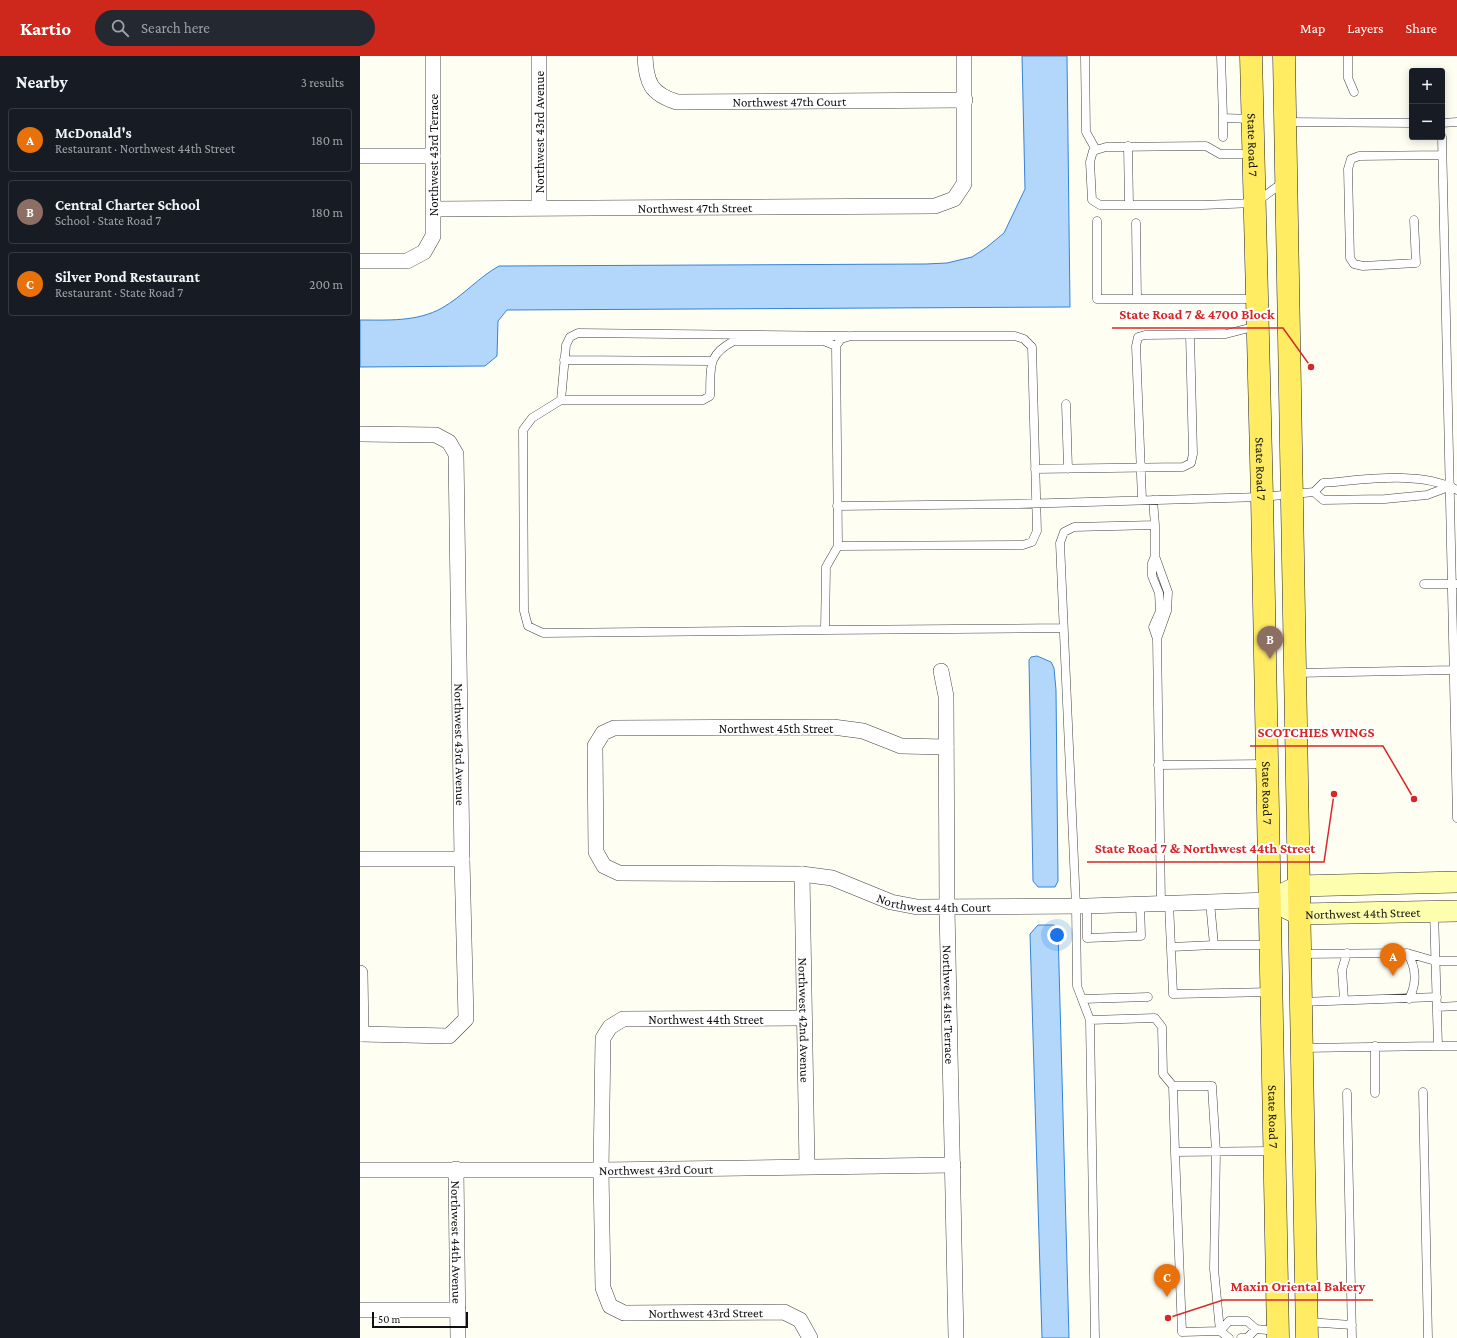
<!DOCTYPE html>
<meta charset="utf-8">
<style>
body{margin:0;font-family:"Crimson Pro",serif;background:#242831;color:#f1f3f6}
.controls{position:absolute;right:12px;top:12px;display:grid;overflow:hidden;border-radius:4px;box-shadow:0 2px 10px #0003}
.controls button{width:36px;height:36px;display:grid;place-items:center;padding:0;border:0;border-bottom:1px solid #363941;background:#171b24;color:#f1f3f6;font:20px sans-serif}
.scale{position:absolute;left:12px;bottom:10px;width:96px;box-sizing:border-box;padding-left:4px;border:2px solid #101010;border-top:0;font-size:11px;line-height:14px;white-space:nowrap;color:#101010;-webkit-text-stroke:3px #fff;paint-order:stroke}
.you{position:absolute;left:697px;top:879px;width:14px;height:14px;margin:-10px;border:3px solid #fff;border-radius:50%;background:#1a73e8;box-shadow:0 0 0 6px #1a73e833}
.badge{display:grid;place-items:center;width:26px;height:26px;border-radius:50%;background:#cd281b;color:#fff;font-size:13px;font-weight:700}
.pin{position:absolute;translate:-50% -33px;filter:drop-shadow(0 1px 2px #0008)}
.pin::after{content:'';position:absolute;top:21px;width:14px;height:12px;background:inherit;clip-path:polygon(0 0,100% 0,50% 100%)}
.list{margin:0;padding:0;list-style:none}
h2{display:flex;justify-content:space-between;align-items:center;height:52px;margin:0;padding:0 16px;font-size:17px}
h2 small{font-size:13px;font-weight:400;color:#9ea1a6}
.list li{display:grid;grid-template-columns:26px 1fr auto;gap:12px;align-items:center;box-sizing:border-box;height:64px;margin:0 8px 8px;padding:0 8px;border:1px solid #363941;border-radius:4px}
.list b{display:block;font-size:15px;white-space:nowrap}
.list p{margin:0;font-size:13px;white-space:nowrap;color:#9ea1a6}
.list em{font-size:13px;font-style:normal;color:#9ea1a6}
.icon{flex:none;width:22px;height:22px;fill:none;stroke:currentColor;stroke-width:2;stroke-linecap:round;stroke-linejoin:round}
.map{position:relative;flex:none;width:1097px;height:1282px;overflow:hidden}
header{display:flex;align-items:center;gap:24px;box-sizing:border-box;height:56px;padding:0 20px;background:#cd281b;color:#fff}
header strong{font-size:19px}
nav{display:flex;gap:22px;margin-inline-start:auto;font-size:14px}
.search{width:280px;height:36px;background:#242831;display:flex;align-items:center;gap:10px;box-sizing:border-box;padding:0 14px;border-radius:22px;color:#9ea1a6;font-size:15px}
main{display:flex}
aside{flex:1;background:#171b24}
.map>svg:first-child{display:block}
.water{fill:#b3d7fb;stroke:#3483d8}
.lines{fill:none;stroke-linecap:round;stroke-linejoin:round}
.lane-casing{stroke:#434343;stroke-width:9}
.street-casing{stroke:#434343;stroke-width:16}
.secondary-casing{stroke:#323232;stroke-width:22}
.primary-casing{stroke:#212121;stroke-width:23}
.lane{stroke:#fff;stroke-width:8}
.street{stroke:#fff;stroke-width:15}
.secondary{stroke:#feffae;stroke-width:21}
.primary{stroke:#ffec63;stroke-width:22}
.labels{text-anchor:middle;dominant-baseline:central;stroke-width:4;stroke-linejoin:round;paint-order:stroke}
.street-label{font-size:13px;fill:#101010;stroke:#fff}
.leader{fill:none;stroke:#d62828;stroke-width:1.5}
.callout-dot{fill:#d62828;stroke:#fff;stroke-width:1.5}
.callout-label{font-size:14px;text-anchor:middle;font-weight:bold;fill:#d62828;stroke:#fff;stroke-width:4;stroke-linejoin:round;paint-order:stroke}
</style>
<header>
<strong>Kartio</strong>
<div class="search"><svg class="icon" aria-label="search" viewBox="0 0 24 24"><circle cx="10" cy="10" r="6"/><path d="M15 15l6 6"/></svg>Search here</div>
<nav><a>Map</a><a>Layers</a><a>Share</a></nav>
</header>
<main>
<aside>
<h2>Nearby<small>3 results</small></h2>
<ul class="list">
<li><span class="badge" style="background:#e8710a">A</span><div><b>McDonald's</b><p>Restaurant · Northwest 44th Street</p></div><em>180 m</em></li>
<li><span class="badge" style="background:#8d6e63">B</span><div><b>Central Charter School</b><p>School · State Road 7</p></div><em>180 m</em></li>
<li><span class="badge" style="background:#e8710a">C</span><div><b>Silver Pond Restaurant</b><p>Restaurant · State Road 7</p></div><em>200 m</em></li>
</ul>
</aside>
<div class="map">
<svg width="1097" height="1282" viewBox="0 0 1097 1282">
<rect width="100%" height="100%" fill="#fffef3"/>
<path class="water" d="M662 0H707L710 251 147 254 138 265 137 300 125 310 0 311V264C27 264 57 266 82 252 103 240 119 221 139 210L566 208 587 207 612 201 627 191 644 177 665 133Z
M677 600 691 606 694 612 696 634 698 825 695 831H678L673 825 669 604 671 601Z
M678 869H694L698 873 709 1282H682L670 878Z"/>
<g class="lines">
<defs>
<path id="lane" d="M725 0 726 76 736 94
M861 0 863 62 892 63
M988 0V22L994 36
M863 62V81
M925 66 1052 67
M1082 67 1097 66
M1082 81 1097 762
M768 90 769 149
M892 98H860L846 90 746 91 733 95 730 106 732 144 740 149H842L895 147 918 130 921 125
M1054 164 1056 207 1003 210 994 208 990 202 988 113 991 103 999 100 1082 99
M737 165V243H777
M776 167 777 243H895
M204 304 351 305
M201 344 206 289 210 281 218 277 488 280
M706 348 708 413
M675 413 823 411 831 407 833 398 830 279
M954 436 963 444 1025 443 1067 439 1091 430
M782 444 776 290 778 281 785 279 866 278 897 270
M793 444 795 469
M477 450 658 448 902 441 954 436 963 427C1004 424 1060 414 1097 434
M478 490 663 489 672 486 677 475 672 291 664 283 655 280H491L481 283 476 290 478 490 466 511 465 574 703 572
M795 500 808 536 807 555 797 583
M1064 528H1097
M465 574 183 577 168 570 164 555 163 374 172 362 201 344H343L350 340C351 313 346 299 374 285H464L476 290
M935 617 1094 614
M798 709 907 708
M850 846 854 889H910
M809 847 813 938 912 936
M727 850V882L781 880 780 848
M811 891 854 889
M1047 897C1057 912 1057 927 1049 943
M941 898 1047 897 1075 905H1097
M723 943 788 941
M984 944 982 914 987 897
M941 946 1077 941
M1077 951 1097 950
M730 964 795 962 802 971 803 1018 813 1030 815 1096 914 1095
M1015 990V1037
M1078 990H1097
M942 992 1078 990 1074 855
M813 1030H852L856 1096 854 1213 860 1275 869 1282
M1063 1036 1068 1282
M987 1037 992 1282
M815 1096 822 1276 860 1275 869 1265H887L896 1273 916 1275
M947 1266 992 1269
M735 1282 730 964 717 930 716 850 700 487 704 476 714 471 795 469V500L792 507V520L799 537 800 555 793 571 797 583 801 848
M881 1282H887L896 1273"/>
<g id="street">
<path id="s1" d="M285 0C286 27 291 38 317 46L605 44"/>
<path d="M0 100H73"/>
<path d="M179 151V0"/>
<path id="s2" d="M74 153 575 150 594 143 604 128V0"/>
<path d="M0 205H47L64 196 73 180V0"/>
<path id="s3" d="M0 378 76 379 89 386 96 398 102 803 106 963 89 980 0 978"/>
<path id="s4" d="M581 615 586 640 587 852 596 1282"/>
<path id="s5" d="M586 691 541 690 503 675 473 671 254 672 243 677 235 690 236 796 244 810 259 817 442 818 472 822 531 846 557 851 727 850 910 844"/>
<path d="M0 803H102"/>
<path id="s6" d="M442 818 447 1110"/>
<path d="M0 917 1 978"/>
<path id="s7" d="M444 962 263 963 250 971 243 982 241 1114 243 1232 250 1250 264 1257 424 1256 440 1264 450 1282"/>
<path id="s8" d="M96 1113 98 1282"/>
<path id="s9" d="M0 1114H241L593 1109"/>
<path d="M0 1254H98"/>
</g>
<g id="secondary">
<path d="M923 838 939 830 1097 826"/>
<path id="s10" d="M910 844 939 858 1097 855"/>
</g>
<g id="primary">
<path id="s11" d="M891 0 902 441 918 1282"/>
<path d="M924 0 947 1282"/>
</g>
</defs>
<use href="#lane" class="lane-casing"/>
<use href="#street" class="street-casing"/>
<use href="#secondary" class="secondary-casing"/>
<use href="#primary" class="primary-casing"/>
<use href="#lane" class="lane"/>
<use href="#street" class="street"/>
<use href="#secondary" class="secondary"/>
<use href="#primary" class="primary"/>
</g>
<g class="labels">
<g class="street-label">
<text stroke="none"><textPath href="#s1" startOffset="174">Northwest 47th Court</textPath></text>
<text transform="translate(179 76) rotate(-90)">Northwest 43rd Avenue</text>
<text stroke="none"><textPath href="#s11" startOffset="89">State Road 7</textPath></text>
<text transform="translate(73 99) rotate(-90)">Northwest 43rd Terrace</text>
<text stroke="none"><textPath href="#s2" startOffset="261">Northwest 47th Street</textPath></text>
<text stroke="none"><textPath href="#s11" startOffset="413">State Road 7</textPath></text>
<text x="416" y="672">Northwest 45th Street</text>
<text stroke="none"><textPath href="#s3" startOffset="395">Northwest 43rd Avenue</textPath></text>
<text stroke="none"><textPath href="#s11" startOffset="737">State Road 7</textPath></text>
<text stroke="none"><textPath href="#s5" startOffset="821">Northwest 44th Court</textPath></text>
<text stroke="none"><textPath href="#s10" startOffset="96">Northwest 44th Street</textPath></text>
<text stroke="none"><textPath href="#s4" startOffset="334">Northwest 41st Terrace</textPath></text>
<text x="346" y="963">Northwest 44th Street</text>
<text stroke="none"><textPath href="#s6" startOffset="146">Northwest 42nd Avenue</textPath></text>
<text stroke="none"><textPath href="#s11" startOffset="1061">State Road 7</textPath></text>
<text stroke="none"><textPath href="#s9" startOffset="296">Northwest 43rd Court</textPath></text>
<text stroke="none"><textPath href="#s8" startOffset="73">Northwest 44th Avenue</textPath></text>
<text stroke="none"><textPath href="#s7" startOffset="576">Northwest 43rd Street</textPath></text>
</g>
</g>
<path class="leader" d="M951 311L923 272H752M1054 743L1023 690H890M974 738L964 806H727M808 1262L863 1244H1013"/>
<g class="callout-dot">
<circle cx="951" cy="311" r="4"/>
<circle cx="1054" cy="743" r="4"/>
<circle cx="974" cy="738" r="4"/>
<circle cx="808" cy="1262" r="4"/>
</g>
<g class="callout-label">
<text x="837" y="263">State Road 7 &amp; 4700 Block</text>
<text x="956" y="681">SCOTCHIES WINGS</text>
<text x="845" y="797">State Road 7 &amp; Northwest 44th Street</text>
<text x="938" y="1235">Maxin Oriental Bakery</text>
</g>
</svg>
<div class="controls">
<button>+</button>
<button>−</button>
</div>
<div class="scale">50 m</div>
<div class="you"></div>
<div class="pin badge" style="left:1033px;top:920px;background:#e8710a">A</div>
<div class="pin badge" style="left:910px;top:603px;background:#8d6e63">B</div>
<div class="pin badge" style="left:807px;top:1241px;background:#e8710a">C</div>
</div>
</main>
